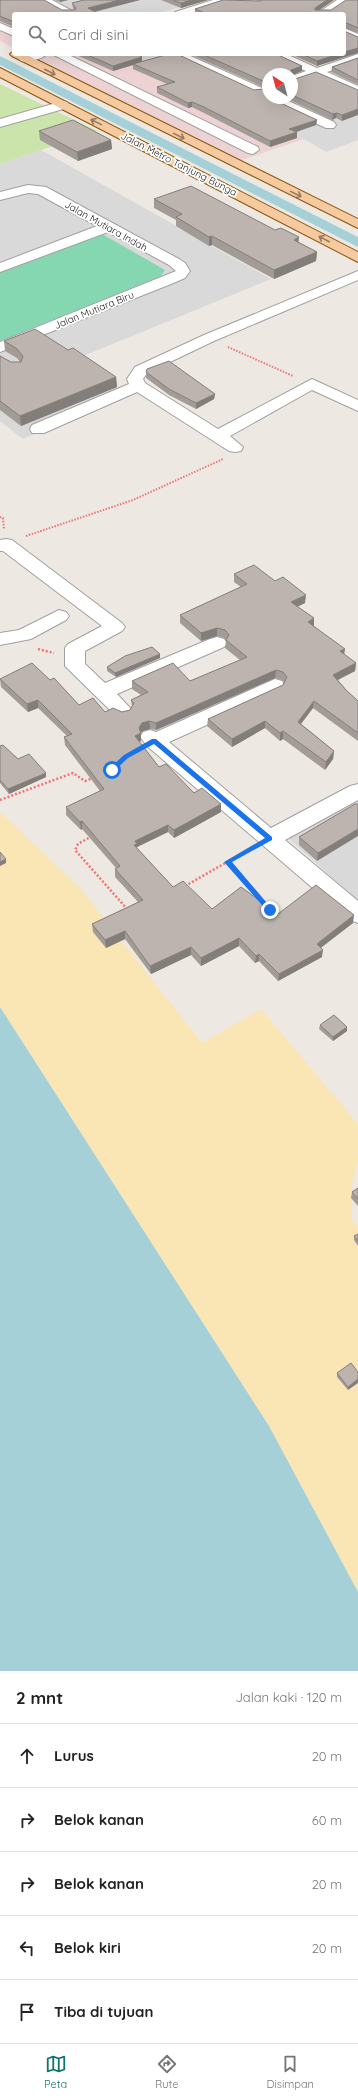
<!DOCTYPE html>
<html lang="id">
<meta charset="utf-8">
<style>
body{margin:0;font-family:Quicksand,sans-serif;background:#f2f2f2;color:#222}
.compass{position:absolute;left:262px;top:68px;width:36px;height:36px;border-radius:50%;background:#fff;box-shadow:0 4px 16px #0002;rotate:324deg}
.stop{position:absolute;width:12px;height:12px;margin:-9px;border:3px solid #1a73e8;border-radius:50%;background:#fff}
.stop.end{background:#1a73e8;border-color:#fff;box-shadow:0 1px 4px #0008}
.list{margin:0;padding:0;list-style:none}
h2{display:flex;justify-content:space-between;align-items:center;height:52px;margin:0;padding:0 16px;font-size:17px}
h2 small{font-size:13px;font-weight:400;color:#767676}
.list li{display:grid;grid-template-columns:26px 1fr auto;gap:12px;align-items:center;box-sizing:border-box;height:64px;padding:0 16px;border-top:1px solid #e0e0e0}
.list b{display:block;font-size:15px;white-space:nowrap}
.list em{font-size:13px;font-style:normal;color:#767676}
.icon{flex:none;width:22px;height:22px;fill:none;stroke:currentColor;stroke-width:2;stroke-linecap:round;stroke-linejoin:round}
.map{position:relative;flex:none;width:358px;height:1671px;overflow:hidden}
.search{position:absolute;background:#fff;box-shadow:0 4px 16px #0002;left:12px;right:12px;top:12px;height:44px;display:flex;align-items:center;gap:10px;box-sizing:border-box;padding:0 14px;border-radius:4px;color:#767676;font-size:15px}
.sheet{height:372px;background:#fff}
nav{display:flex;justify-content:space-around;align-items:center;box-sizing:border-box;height:56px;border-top:1px solid #e0e0e0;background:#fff;font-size:11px;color:#767676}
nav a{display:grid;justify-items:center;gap:2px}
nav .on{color:#0f766e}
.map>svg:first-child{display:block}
.residential{fill:#dad9d9;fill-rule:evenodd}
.commercial{fill:#edd2d3}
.grass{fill:#cbe4ab}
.sand{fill:#f9e6b4}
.pitch{fill:#85d7b1}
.water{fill:#a6d0d8}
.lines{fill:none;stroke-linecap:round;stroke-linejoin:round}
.canal{fill:#a6d0d8;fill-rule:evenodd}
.minor-casing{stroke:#a0a0a0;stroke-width:2}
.major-casing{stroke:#8a560a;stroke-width:2}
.path-far1{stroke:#ef7571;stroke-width:2;stroke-dasharray:1.5 1.5;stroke-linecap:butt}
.path{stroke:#ef7571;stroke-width:2.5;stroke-dasharray:2 2;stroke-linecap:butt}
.minor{fill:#fff;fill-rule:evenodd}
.major{fill:#f5caa0;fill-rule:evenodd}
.wall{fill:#a39b96}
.shaded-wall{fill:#847e7a}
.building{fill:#bdb4af;stroke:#847e7a}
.oneway{stroke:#937c65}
.route{fill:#1a73e8}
.labels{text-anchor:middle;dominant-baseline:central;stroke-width:3.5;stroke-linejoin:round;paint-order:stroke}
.far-street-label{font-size:10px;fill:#1c1c1c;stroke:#fff}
</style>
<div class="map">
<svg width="358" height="1671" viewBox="0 0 358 1671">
<rect width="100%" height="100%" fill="#ede9e2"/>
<path class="residential" d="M0 0H203L156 14H25Z
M122 54H258L358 98V140L326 152 304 139ZM268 74H292V98H268Z
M41 150 271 279 76 359 126 394 23 439 0 421V164Z
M358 797V901L289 839Z"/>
<path class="commercial" d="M0 2 14 14V48L0 41Z
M27 54H122L304 139 242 160Z"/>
<path class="grass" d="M0 84 97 131 0 164Z"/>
<path class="sand" d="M0 812 80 888 202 1043 261 1009 358 1124V1161L352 1184V1220L358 1227V1592L269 1426 0 1007Z"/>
<path class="pitch" d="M102 234 165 270 161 276 0 341V273Z"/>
<path class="water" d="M0 1007 269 1426 358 1592V1671H0Z"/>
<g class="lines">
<path class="canal" d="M0 56 358 237V247L0 65Z"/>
<defs>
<path id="minor" d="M38 0H52L76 13 63 14Z
M213 0H229L228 2 191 14H173L175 12Z
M337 0H350L330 14H316Z
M0 23 14 29V36L0 30Z
M344 28 358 34V41L344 35Z
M29 54H47C42 59 28 63 21 61L19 59Z
M52 54H67L258 147 259 150 253 154 248 153Z
M174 54H186L262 88 264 91 262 94H254L175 57Z
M270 54H286L317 68 358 54V62L327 72 358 86V94L316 76 292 84V76L306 71 272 56Z
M268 95V98H282L334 122 336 125 334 128H326L268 101 266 98Z
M63 101 67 102 69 105 67 108 0 127V119Z
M28 185 46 187 179 259 185 263 190 271 185 278 171 284 0 352V342L176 271 169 265 108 232 0 272V263L97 226 38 194 28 193 0 200V192Z
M358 271V280L214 341 147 373 143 379 145 383 218 429 312 379 358 400V411L312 390 230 436 243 447 241 451 235 452 229 451 137 392 44 433H32L30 429 32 425 129 384 127 379 135 367 204 335Z
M6 539 12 540 122 623 125 627 122 631 85 651V664L105 683 210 639 217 637 224 639 227 643 224 647 117 694 133 711 130 716 123 718 116 716 65 666V648L68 644 102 626 3 551H0V540Z
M59 610 66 612 69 616 66 620 31 639 0 645V633L19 630Z
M275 679 282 681 285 686 282 691 169 742 271 828 350 786 358 784V800L285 840 358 901V923L350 920 147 746 140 737 143 732 150 730 156 732Z"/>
<path id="major" d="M14 51V54H25L358 219V228L12 56 10 54Z
M0 68 358 252V262L0 77Z"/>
</defs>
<use href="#minor" class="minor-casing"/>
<use href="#major" class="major-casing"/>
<path class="path-far1" d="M228 347 293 376
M0 517 3 518 4 529
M26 536 133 500 223 459"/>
<path class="path" d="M38 649 54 653
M0 800 73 773 85 781 93 778
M92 836 78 844 75 850 128 910
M228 862 267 907
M185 886 250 849"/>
<use href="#minor" class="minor"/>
<use href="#major" class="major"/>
</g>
<path class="wall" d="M0 0 62 10H74L73 8 72 3 84 0H140L95 12 14 14V27L0 21Z
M55 0H68L60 2Z
M161 0H208L181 8Z
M261 0H334L319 10H331L358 0V33L344 28V14H195V9Z
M74 54H136L142 62 254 90 263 89 264 88 263 87 190 54H276L302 66V71L292 75V74H268V94L267 95 268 97 317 120 316 125 297 132V138L270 147 204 113 192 107 188 108 157 93V87L167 84 133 69V65L113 71Z
M290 54H344L317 66Z
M358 58V85L331 72 332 67Z
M292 80 358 90 342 121 336 118 332 120 286 98H292Z
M39 131 111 140 112 149 78 161 40 140Z
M154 199 275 230 298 242 317 252 316 261 274 279 212 245 209 246 176 226V220L154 208Z
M4 341 68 350 116 377 117 387 21 426 0 410V356L11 362H20L17 358 5 351Z
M146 372 215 394 214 399 196 409 169 395 146 378Z
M234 574 275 581 305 603 297 607 314 618V626L344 655 356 663 355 671 338 680 346 690 358 701V741L313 708 301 724 334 751 333 759 325 770 283 739 280 741 265 728 232 747 207 726 208 719 283 685 284 682 282 680 275 678 156 730 150 729 143 731 141 733V741L139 742 159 767 221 812 174 838 168 832 137 847V848L173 887 212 909 278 914 353 923 321 948 322 957 278 981 259 961 255 963 239 946 201 966 191 955 151 974 125 939 106 948 93 932 92 924 138 902 115 877V869L116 868 82 829 81 830 66 815V807L100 791 65 745 64 737 67 736 38 708 28 712 1 687 0 679 50 680 79 705 105 712H122L130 710 132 707 131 700 141 695 132 689V681H190L240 660 225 648 226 640 224 638 217 636 201 641 180 623V615L241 587 234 582Z
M160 658 116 677 107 671V667Z
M0 746 18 759 46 773V777L9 794 0 783Z
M358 804 317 861 299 845V837Z
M320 1025 347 1027V1031L333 1041 319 1029Z
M358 1188V1206L351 1198 352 1192Z
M358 1234V1246L354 1240V1236Z
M358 1372 348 1390 337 1377V1373Z"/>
<path class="shaded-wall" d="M60 0H68L60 2Z
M120 0H140L88 13V8Z
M192 0H208L181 8V3Z
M327 0H334L315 13V8Z
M358 48V53L317 66V61L339 54H344V52Z
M142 57V63L133 64V65L113 71V66Z
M302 66V71L292 75V74H291V70Z
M268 88V94L265 97V92Z
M192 102V107L188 108V103Z
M358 109V115L342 121V115Z
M337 113 336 118 332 120 333 114Z
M317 120 316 125 289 134V129Z
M297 132V138L270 147V141Z
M111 140 112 149 78 161 77 152Z
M212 236V245L209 246V237Z
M299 237 298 246 294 240Z
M317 252 316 261 274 279V270Z
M116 377 117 387 21 426 20 416Z
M215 394 214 399 196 409V403Z
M306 595 305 603 290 610 291 602Z
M314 618V626L308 622Z
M217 628V636L201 641V633Z
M345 649 344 656 340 651Z
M160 654V658L116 677 115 673Z
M356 663 355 671 333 682V675Z
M276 670 275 678 156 730V723Z
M38 700V708L28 712 27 704Z
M314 701 313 708 297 729 298 722Z
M149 721 150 729 143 731 141 733V741L135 744V736L139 728 142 723Z
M265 721V728L232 747V739Z
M283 731V739L280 741V733Z
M334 751 333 759 325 770 326 762Z
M46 773V777L9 794 8 789Z
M221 804V812L174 838V830Z
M82 821V829L81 830 80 822Z
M168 825V832L137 847V851L135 853V841Z
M358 829V836L317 861 318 853Z
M6 859V863L0 866V862Z
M354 915 353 923 316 951 317 944Z
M125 931V939L106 948 105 940Z
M239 938V946L201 966V958Z
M191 947V955L151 974 150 966Z
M323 950 322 957 278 981 279 974Z
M259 954V961L255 963 256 956Z
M347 1027V1031L333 1041V1037Z
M358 1379V1383L348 1390V1387Z"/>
<path class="building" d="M0 0H44L62 10H75L76 8 72 3 84 0H120L88 8 100 14H14V22L0 16Z
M173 0H192L181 3Z
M223 0 261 1V0H327L315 8V10H331L346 0H358V28L344 22V14H207L195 9Z
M344 31 358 37V48L344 52Z
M85 54H136L142 57 113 66Z
M169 54H177L254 90 263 89 265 85 263 81 202 54H276L302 66 291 70V74H268V88L265 92 268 98H270L317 120 289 129 297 132 270 141 204 107 192 102 188 103 157 87 175 82 133 64Z
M302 54H339L317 61Z
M358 58V80L332 67Z
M316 72 358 90V109L342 115 337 113 333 114 292 95V80Z
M73 120 111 140 77 152 39 131Z
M191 186 275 230 281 228 299 237 294 240 317 252 274 270 212 236 209 237 176 217 182 214 154 199Z
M35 329 68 350 73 348 116 377 20 416 0 401V356L11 362H21L23 356 16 348 4 341Z
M169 361 215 394 196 403 169 389 146 372 147 369Z
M254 565 275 581 283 577 306 595 291 602 314 618 308 622 345 649 340 651 356 663 333 675 346 690 358 701V733L314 701 298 722 334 751 326 762 283 731 280 733 265 721 232 739 208 719 283 685 287 677 283 672 276 670 156 723 149 721 142 723 139 728 141 733 135 736 159 767 166 764 194 793 202 788 221 804 174 830 168 825 135 841 137 844 134 845 173 887 183 881 212 909 241 887 278 914 316 885 354 915 317 944 323 950 279 974 259 954 256 956 239 938 201 958 191 947 150 966 125 931 105 940 92 924 143 900 115 869 120 866 82 821 80 822 66 807 104 789 64 737 72 734 38 700 27 704 0 679 32 663 50 680 54 678 79 705 93 698 105 712 113 708 122 712 130 710 134 703 131 700 148 692 132 681 173 663 190 681 247 657 226 640 229 635 225 630 217 628 201 633 180 615 247 584 234 574Z
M152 647 160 654 115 673 107 667 125 656Z
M3 745 18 759 29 754 46 773 8 789 0 780V746Z
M355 804H358V829L318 853 299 837Z
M0 852 6 859 0 862Z
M334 1015 347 1027 333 1037 320 1025Z
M358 1188V1199L352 1192Z
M358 1234V1241L354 1236Z
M351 1363 358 1372V1379L348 1387 337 1373Z"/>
<defs><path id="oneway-shaft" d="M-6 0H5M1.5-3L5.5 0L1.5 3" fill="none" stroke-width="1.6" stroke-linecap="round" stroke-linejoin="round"/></defs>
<g class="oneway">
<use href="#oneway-shaft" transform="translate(50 72) rotate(27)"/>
<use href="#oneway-shaft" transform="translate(96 122) rotate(-154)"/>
<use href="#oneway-shaft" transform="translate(179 136) rotate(26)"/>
<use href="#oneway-shaft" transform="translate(296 194) rotate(26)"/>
<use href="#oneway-shaft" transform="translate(324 239) rotate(-152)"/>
</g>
<path class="route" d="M152 739H156L272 837V840L232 862 272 909V912H268L224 862 265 838 154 744 128 758 114 771H110V768L124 755Z"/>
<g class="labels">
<g class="far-street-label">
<text transform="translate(179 164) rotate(27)">Jalan Metro Tanjung Bunga</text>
<text transform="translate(106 226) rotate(29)">Jalan Mutiara Indah</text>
<text transform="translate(94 310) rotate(-22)">Jalan Mutiara Biru</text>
</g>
</g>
</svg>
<svg class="compass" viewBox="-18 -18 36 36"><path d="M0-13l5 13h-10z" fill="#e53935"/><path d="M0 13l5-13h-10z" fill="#767676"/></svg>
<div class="stop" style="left:112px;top:770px"></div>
<div class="stop end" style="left:270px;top:910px"></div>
<div class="search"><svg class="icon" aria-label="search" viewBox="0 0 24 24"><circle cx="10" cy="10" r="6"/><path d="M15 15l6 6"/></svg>Cari di sini</div>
</div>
<section class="sheet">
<h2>2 mnt<small>Jalan kaki · 120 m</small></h2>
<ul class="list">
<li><svg class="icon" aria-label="ahead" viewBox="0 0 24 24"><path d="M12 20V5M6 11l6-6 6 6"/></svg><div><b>Lurus</b></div><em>20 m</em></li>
<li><svg class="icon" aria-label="right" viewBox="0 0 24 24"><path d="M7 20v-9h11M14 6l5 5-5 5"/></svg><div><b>Belok kanan</b></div><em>60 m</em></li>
<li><svg class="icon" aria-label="right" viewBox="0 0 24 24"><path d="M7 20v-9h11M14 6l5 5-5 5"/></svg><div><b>Belok kanan</b></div><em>20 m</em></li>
<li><svg class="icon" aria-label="left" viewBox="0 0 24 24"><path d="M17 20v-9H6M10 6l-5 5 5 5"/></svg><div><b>Belok kiri</b></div><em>20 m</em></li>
<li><svg class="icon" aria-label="arrive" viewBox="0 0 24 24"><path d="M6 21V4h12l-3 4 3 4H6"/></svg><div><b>Tiba di tujuan</b></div></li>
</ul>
</section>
<nav>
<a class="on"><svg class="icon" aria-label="map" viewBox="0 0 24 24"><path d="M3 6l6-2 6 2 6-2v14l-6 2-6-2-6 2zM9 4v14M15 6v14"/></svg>Peta</a>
<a><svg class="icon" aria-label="directions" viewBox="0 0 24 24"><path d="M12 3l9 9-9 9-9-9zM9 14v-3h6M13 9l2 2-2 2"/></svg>Rute</a>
<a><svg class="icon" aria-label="saved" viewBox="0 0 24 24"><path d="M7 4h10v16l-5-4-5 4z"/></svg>Disimpan</a>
</nav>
